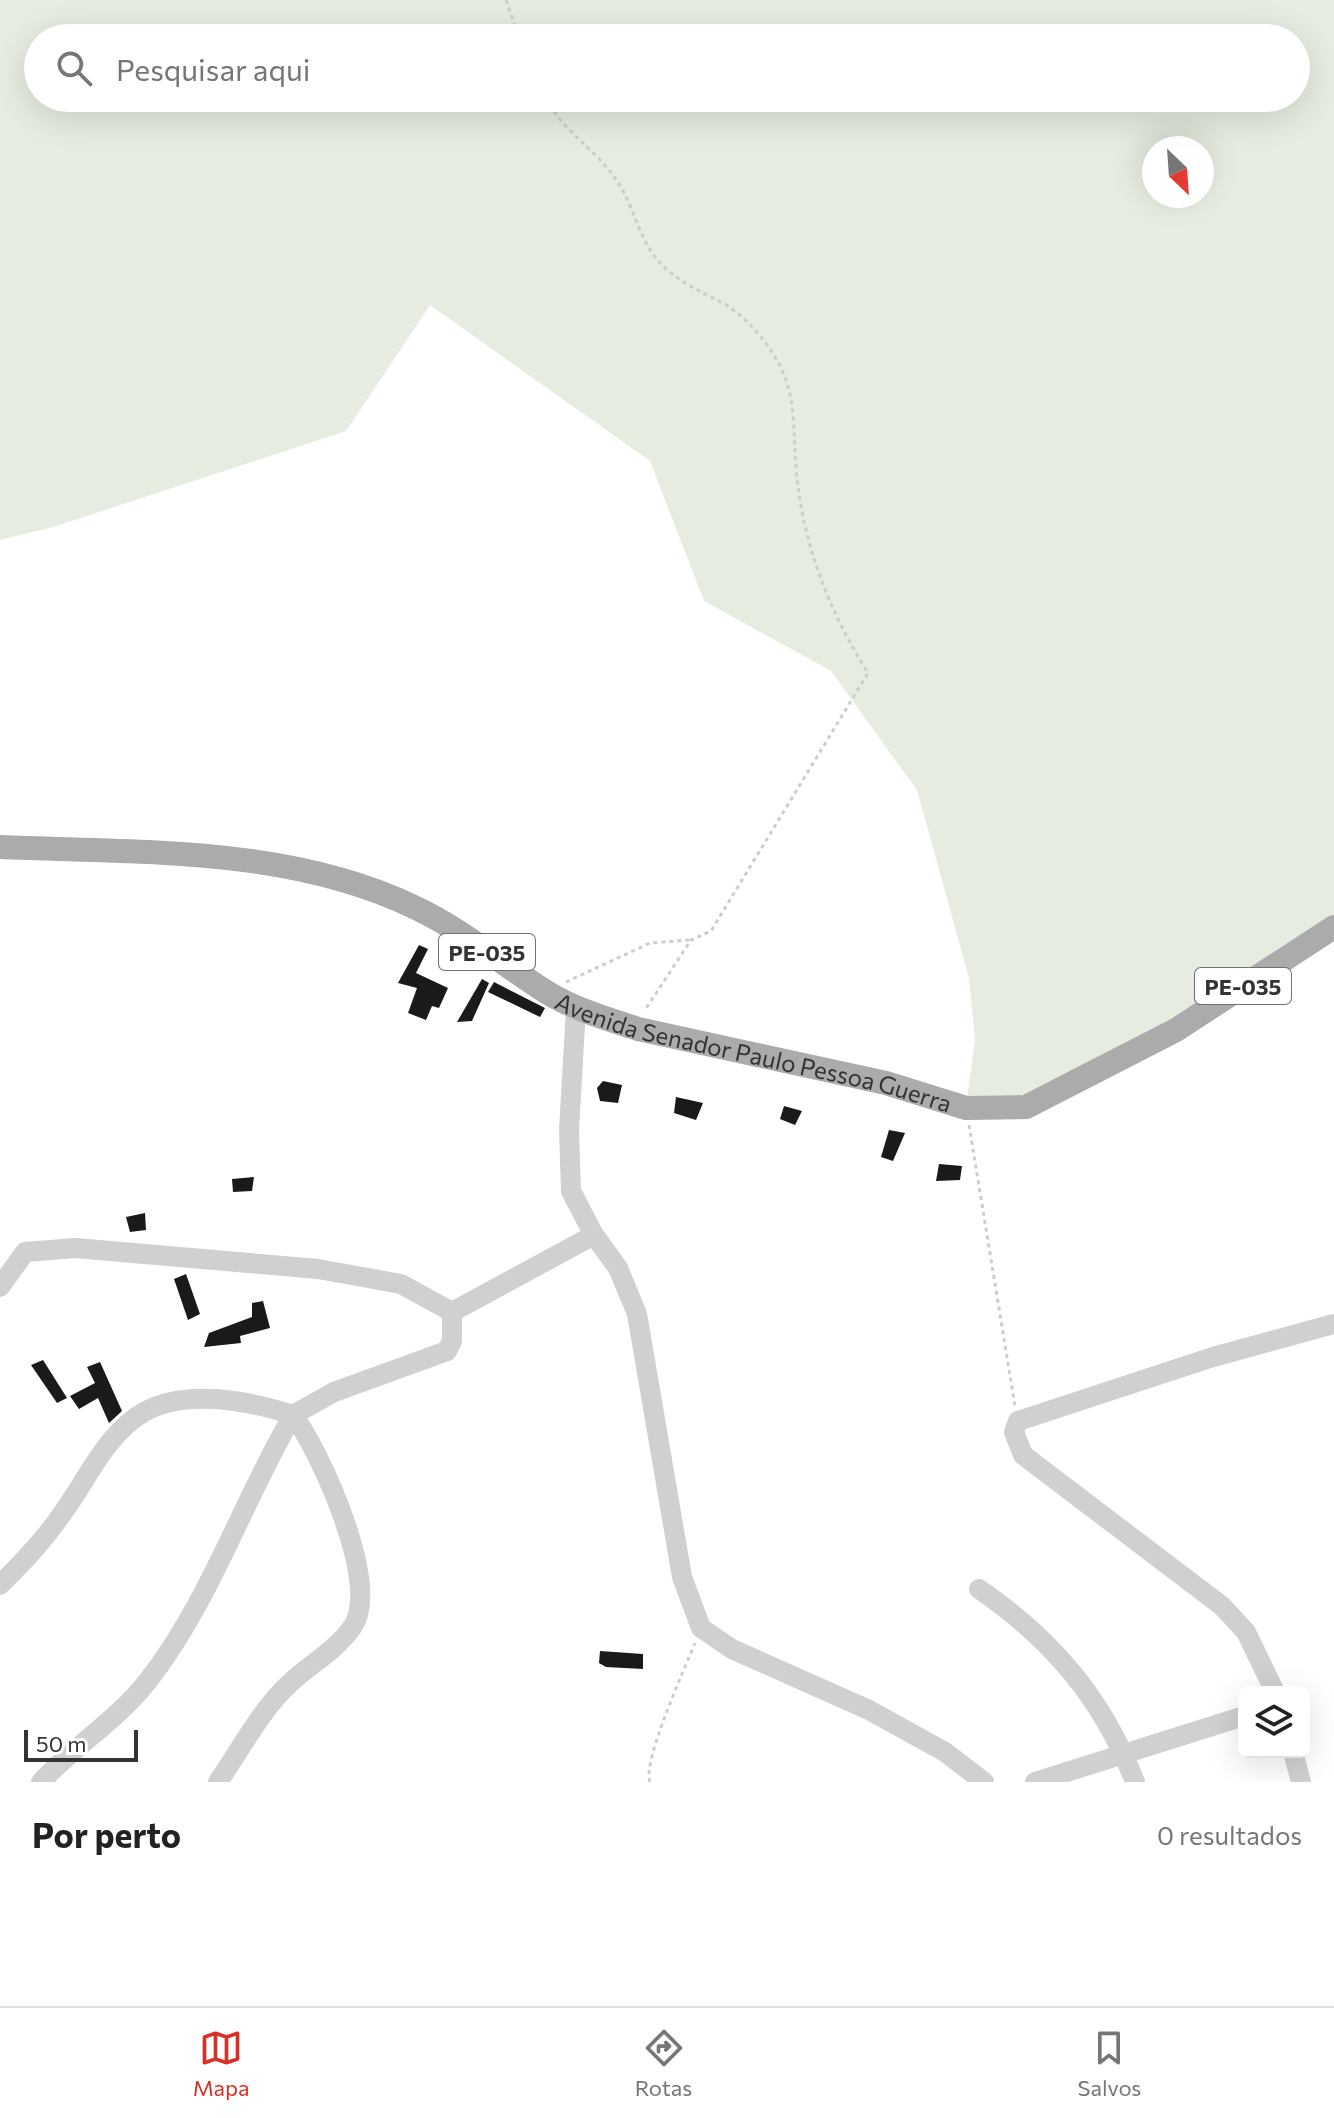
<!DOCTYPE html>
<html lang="pt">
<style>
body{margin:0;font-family:Commissioner,sans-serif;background:#f6f6f6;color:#222}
.controls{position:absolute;right:24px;bottom:24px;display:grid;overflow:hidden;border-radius:12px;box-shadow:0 8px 32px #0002}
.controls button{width:72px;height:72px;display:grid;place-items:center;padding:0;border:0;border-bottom:2px solid #e0e0e0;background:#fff;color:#222;font:40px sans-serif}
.compass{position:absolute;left:1142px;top:136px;width:72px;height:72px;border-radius:50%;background:#fff;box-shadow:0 8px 32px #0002;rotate:155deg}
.scale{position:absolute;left:24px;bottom:20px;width:114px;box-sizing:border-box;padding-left:8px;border:4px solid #333;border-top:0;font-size:22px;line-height:28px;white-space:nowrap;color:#333;-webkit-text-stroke:6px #fff;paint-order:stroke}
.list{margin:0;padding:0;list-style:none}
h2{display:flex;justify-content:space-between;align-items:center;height:104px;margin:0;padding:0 32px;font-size:34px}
h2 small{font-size:26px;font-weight:400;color:#767676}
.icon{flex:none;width:44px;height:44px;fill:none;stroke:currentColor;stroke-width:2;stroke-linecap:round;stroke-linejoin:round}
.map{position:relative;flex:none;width:1334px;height:1782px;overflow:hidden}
.search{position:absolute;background:#fff;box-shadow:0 8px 32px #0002;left:24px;right:24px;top:24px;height:88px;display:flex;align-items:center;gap:20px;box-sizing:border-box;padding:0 28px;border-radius:44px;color:#767676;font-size:30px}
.sheet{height:224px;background:#fff}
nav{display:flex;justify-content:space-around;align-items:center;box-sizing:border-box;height:112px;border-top:2px solid #e0e0e0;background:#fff;font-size:22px;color:#767676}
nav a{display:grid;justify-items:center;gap:4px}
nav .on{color:#d93025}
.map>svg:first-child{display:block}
.green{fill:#e6ecdf;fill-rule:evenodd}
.building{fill:#1a1a1a}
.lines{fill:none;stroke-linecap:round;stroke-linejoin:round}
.path{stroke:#cdcdcd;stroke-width:3;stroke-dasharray:4 4;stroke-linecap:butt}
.minor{stroke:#d0d0d0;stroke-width:20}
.major{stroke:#ababab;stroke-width:24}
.labels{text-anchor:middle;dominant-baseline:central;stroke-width:8;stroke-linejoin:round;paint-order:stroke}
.shield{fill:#fff;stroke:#707070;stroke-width:2}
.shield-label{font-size:22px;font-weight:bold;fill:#333}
.street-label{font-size:24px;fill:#333;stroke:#fff}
</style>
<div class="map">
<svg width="1334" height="1782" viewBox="0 0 1334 1782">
<rect width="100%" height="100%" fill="#fff"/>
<path class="green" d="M0 0H1334V927L1062 1087 966 1108 975 1039 969 978 917 790 831 671 704 601 650 461 430 305 346 431 53 527 0 540ZM38 38H1296V98H38ZM1154 148H1202V196H1154Z"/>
<path class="building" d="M419 945 428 949 416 973 448 988 439 1008 432 1006 426 1020 408 1013 417 988 398 983Z
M482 979 489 983 472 1021 457 1022Z
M494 982 545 1008 540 1017 488 992Z
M603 1081 622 1085 618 1103 600 1101 597 1088Z
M676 1097 703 1103 696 1120 674 1113Z
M784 1106 802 1111 795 1125 780 1119Z
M889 1130 905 1133 893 1161 881 1157Z
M939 1164 962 1166 960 1180 936 1181Z
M254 1177 252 1191 233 1192 232 1179Z
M145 1213 146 1230 130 1232 126 1217Z
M186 1274 200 1314 188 1320 174 1279Z
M263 1301 270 1328 240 1336 241 1343 204 1347 209 1333 252 1317V1303Z
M43 1360 67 1398 57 1403 31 1365Z
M100 1362 122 1411 109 1423 98 1398 79 1409 70 1396 95 1383 87 1367Z
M600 1651 643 1654V1669L606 1667 599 1663Z"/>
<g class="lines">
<path class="path" d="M506 0 519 38
M546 98C563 132 597 150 617 181 635 207 639 243 663 266 680 282 699 291 719 301 743 313 765 339 778 362 797 397 793 431 796 469 803 544 828 609 868 673L711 931 691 940 645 1010
M566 982 650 943 689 940
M969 1125 1015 1406
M650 1782C642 1762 685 1668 695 1643"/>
<path class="minor" d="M576 1008 569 1130 571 1191 594 1235 618 1268 637 1314 682 1577 701 1628 732 1649 869 1710 945 1752 984 1782
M0 1287 25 1252 75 1248 318 1269 401 1284 452 1312
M0 1585C24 1561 45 1539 64 1511 88 1478 107 1433 144 1412 186 1388 251 1401 293 1415L334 1392 447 1351 452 1341V1312L594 1235
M979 1589C1052 1639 1103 1699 1135 1782
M1275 1692 1246 1632 1222 1606 1023 1455 1014 1432 1018 1421 1213 1357 1334 1324
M1293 1752 1301 1782
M41 1782C74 1746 116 1721 147 1682 210 1602 242 1502 293 1415 320 1451 381 1584 353 1626 337 1650 310 1664 290 1683 260 1711 241 1749 218 1782
M1035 1782 1244 1716"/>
<path class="major" id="s1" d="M0 847C138 853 289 846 416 908 463 930 504 966 548 993 576 1010 608 1019 638 1029L886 1083 966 1108 1026 1107 1176 1030 1334 927"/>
</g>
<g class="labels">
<g class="shield">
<rect x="439" y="934" width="96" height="36" rx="6"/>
<rect x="1195" y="968" width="96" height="36" rx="6"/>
</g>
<g class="shield-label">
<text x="487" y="952">PE-035</text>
<text x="1243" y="986">PE-035</text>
</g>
<g class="street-label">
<text stroke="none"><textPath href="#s1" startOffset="796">Avenida Senador Paulo Pessoa Guerra</textPath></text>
</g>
</g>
</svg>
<div class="controls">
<button><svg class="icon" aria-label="layers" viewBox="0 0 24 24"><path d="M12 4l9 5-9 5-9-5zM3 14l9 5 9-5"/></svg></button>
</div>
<svg class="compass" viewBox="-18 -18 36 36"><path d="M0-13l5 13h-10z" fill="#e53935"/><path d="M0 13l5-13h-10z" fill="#767676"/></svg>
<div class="scale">50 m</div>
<div class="search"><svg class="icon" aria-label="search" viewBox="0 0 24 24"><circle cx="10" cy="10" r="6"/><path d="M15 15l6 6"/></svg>Pesquisar aqui</div>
</div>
<section class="sheet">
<h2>Por perto<small>0 resultados</small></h2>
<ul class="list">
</ul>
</section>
<nav>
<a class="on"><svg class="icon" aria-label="map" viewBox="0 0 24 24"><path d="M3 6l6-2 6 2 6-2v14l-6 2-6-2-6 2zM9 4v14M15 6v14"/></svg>Mapa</a>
<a><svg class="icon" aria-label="directions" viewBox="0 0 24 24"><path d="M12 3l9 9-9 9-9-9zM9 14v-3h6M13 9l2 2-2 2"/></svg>Rotas</a>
<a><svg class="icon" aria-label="saved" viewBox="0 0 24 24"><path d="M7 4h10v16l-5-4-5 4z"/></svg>Salvos</a>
</nav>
